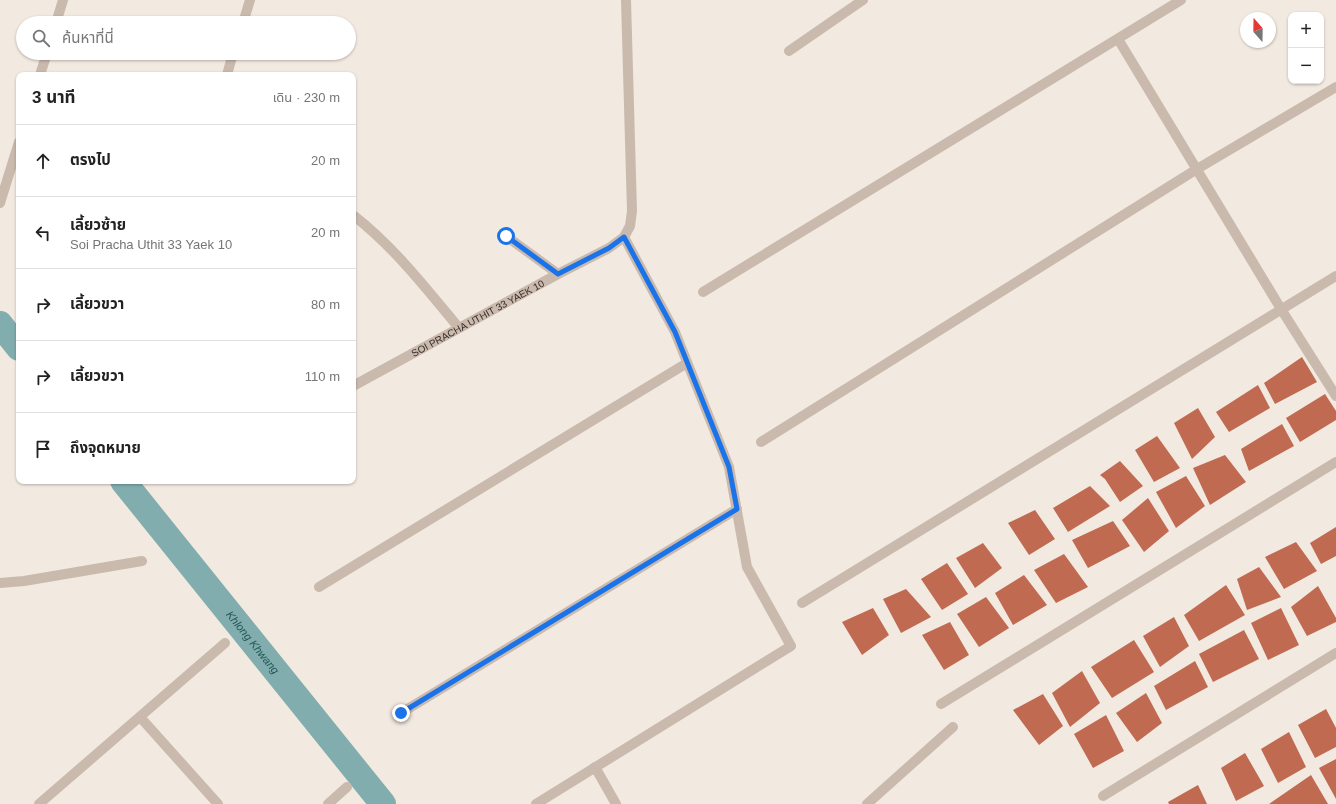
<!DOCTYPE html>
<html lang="th">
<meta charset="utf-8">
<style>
body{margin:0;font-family:Helvetica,"Noto Sans Thai",sans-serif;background:#f6f6f6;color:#222}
.controls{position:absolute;right:12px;top:12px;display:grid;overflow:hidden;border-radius:8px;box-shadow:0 1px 3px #0004}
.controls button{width:36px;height:36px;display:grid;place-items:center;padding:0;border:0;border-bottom:1px solid #e0e0e0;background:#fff;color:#222;font:20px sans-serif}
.compass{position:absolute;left:1240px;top:12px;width:36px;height:36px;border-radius:50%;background:#fff;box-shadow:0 1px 3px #0004;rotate:340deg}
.stop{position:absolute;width:12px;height:12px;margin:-9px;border:3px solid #1a73e8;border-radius:50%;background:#fff}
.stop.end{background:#1a73e8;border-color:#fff;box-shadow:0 1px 4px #0008}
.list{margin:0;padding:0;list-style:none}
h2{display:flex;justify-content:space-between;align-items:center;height:52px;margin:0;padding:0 16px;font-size:17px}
h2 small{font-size:13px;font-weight:400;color:#767676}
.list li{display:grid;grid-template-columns:26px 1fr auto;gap:12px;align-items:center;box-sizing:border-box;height:72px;padding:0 16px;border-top:1px solid #e0e0e0}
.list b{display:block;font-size:15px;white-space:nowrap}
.list p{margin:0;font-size:13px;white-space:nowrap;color:#767676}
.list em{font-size:13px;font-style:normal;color:#767676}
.icon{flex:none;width:22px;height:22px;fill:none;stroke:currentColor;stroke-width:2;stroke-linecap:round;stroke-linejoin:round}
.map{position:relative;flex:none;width:1336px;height:804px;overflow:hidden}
.search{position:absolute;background:#fff;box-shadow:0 1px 3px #0004;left:16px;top:16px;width:340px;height:44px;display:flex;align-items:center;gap:10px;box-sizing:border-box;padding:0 14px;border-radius:22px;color:#767676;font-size:15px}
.panel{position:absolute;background:#fff;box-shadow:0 1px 3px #0004;left:16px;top:72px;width:340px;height:412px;border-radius:8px}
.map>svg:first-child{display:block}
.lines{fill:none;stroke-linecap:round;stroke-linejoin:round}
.canal{stroke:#81adae;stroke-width:26}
.building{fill:#bf6a51}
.service{stroke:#cab9ad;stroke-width:10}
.minor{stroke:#cab9ad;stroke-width:10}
.route{stroke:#1a73e8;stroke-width:5}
.labels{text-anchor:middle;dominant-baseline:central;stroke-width:4;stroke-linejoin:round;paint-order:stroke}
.street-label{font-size:10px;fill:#392f2b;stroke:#faf3ed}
.water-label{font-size:11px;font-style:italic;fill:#225658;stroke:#faf3ed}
</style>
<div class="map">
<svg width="1336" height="804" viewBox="0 0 1336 804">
<rect width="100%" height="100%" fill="#f2e9e0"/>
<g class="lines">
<g class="canal">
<path d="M0 324 19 348"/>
<path id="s1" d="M123 481 383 804"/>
</g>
</g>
<path class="building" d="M1302 357 1317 382 1275 404 1264 383Z
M1258 385 1270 408 1229 432 1216 412Z
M1325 394 1336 411V420L1300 442 1286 418Z
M1198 408 1215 437 1192 459 1174 423Z
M1282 424 1294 446 1249 471 1241 449Z
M1157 436 1180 468 1154 482 1135 450Z
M1225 455 1246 482 1210 505 1193 468Z
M1120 461 1143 486 1120 502 1105 479 1100 475Z
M1186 476 1205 506 1176 528 1156 492Z
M1090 486 1110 506 1068 532 1053 508Z
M1148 498 1169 531 1144 552 1122 520Z
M1035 510 1055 539 1029 555 1008 523Z
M1113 521 1130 546 1088 568 1072 540Z
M1336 527V556L1321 564 1310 543Z
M1296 542 1317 571 1284 589 1265 557Z
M983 543 1002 568 975 588 956 558Z
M1064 554 1088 587 1056 603 1034 570Z
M947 563 968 594 942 610 921 579Z
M1259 567 1281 597 1247 610 1237 579Z
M1024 575 1047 605 1013 625 995 593Z
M1226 585 1245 615 1199 641 1184 615Z
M1318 586 1336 618V622L1307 636 1291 607Z
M906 589 931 617 901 633 883 599Z
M986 597 1009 628 979 647 957 614Z
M873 608 889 635 862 655 842 622Z
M1281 608 1299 645 1268 660 1251 623Z
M1174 617 1189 646 1160 667 1143 636Z
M950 622 969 655 944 670 922 635Z
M1244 630 1259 659 1213 682 1199 654Z
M1134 640 1154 672 1112 698 1091 667Z
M1195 661 1208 687 1166 710 1154 686Z
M1082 671 1100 703 1070 727 1052 693Z
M1146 693 1162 723 1137 742 1116 713Z
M1043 694 1063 726 1039 745 1013 710Z
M1326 709 1336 728V747L1315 758 1298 725Z
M1106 715 1124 751 1093 768 1074 734Z
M1289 732 1306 767 1278 783 1261 749Z
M1245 753 1264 786 1236 801 1221 768Z
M1336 759V799L1319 768Z
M1311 775 1328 804H1269Z
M1198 785 1207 804H1169L1168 802Z"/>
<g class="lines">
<path class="service" d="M506 236 558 274"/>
<g class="minor">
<path d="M56 23 63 0"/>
<path d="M243 23 250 0"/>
<path d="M1118 39 1281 309 1336 396"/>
<path d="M789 51 863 0"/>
<path d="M40 75 47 53"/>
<path d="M227 75 233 53"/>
<path d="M0 203 19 142"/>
<path d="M353 215C394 247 426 288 459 328"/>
<path d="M703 292 1181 0"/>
<path id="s2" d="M353 386 558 274 609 248 624 237 630 226 632 211 626 0"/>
<path d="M761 442 1197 169 1336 87"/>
<path d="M0 583 24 581 142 561"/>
<path d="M319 587 687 363"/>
<path d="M802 603 1336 276"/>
<path d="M941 704 1336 462"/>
<path d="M401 713 737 509"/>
<path d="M140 717 218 804"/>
<path d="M595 767 616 804"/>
<path d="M1103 796 1336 653"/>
<path d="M39 804 225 643"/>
<path d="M328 804 347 787"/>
<path d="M536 804 791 646 747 567 729 467 675 332 624 237"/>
<path d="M867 804 953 727"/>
</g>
</g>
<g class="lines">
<path class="route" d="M401 713 737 509 729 467 675 332 624 237 609 248 558 274 506 236"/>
</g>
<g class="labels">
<g class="street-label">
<text stroke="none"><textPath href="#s2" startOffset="142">SOI PRACHA UTHIT 33 YAEK 10</textPath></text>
</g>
<g class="water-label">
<text stroke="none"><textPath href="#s1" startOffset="207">Khlong Khwang</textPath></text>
</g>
</g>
</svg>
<div class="controls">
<button>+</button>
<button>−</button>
</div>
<svg class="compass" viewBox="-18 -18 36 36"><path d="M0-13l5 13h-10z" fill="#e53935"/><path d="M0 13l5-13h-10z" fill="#767676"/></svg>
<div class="stop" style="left:506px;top:236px"></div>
<div class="stop end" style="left:401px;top:713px"></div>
<div class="search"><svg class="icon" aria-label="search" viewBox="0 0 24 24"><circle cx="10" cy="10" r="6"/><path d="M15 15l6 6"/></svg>ค้นหาที่นี่</div>
<section class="panel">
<h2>3 นาที<small>เดิน · 230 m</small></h2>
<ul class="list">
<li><svg class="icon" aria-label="ahead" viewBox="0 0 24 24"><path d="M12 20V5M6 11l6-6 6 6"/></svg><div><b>ตรงไป</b></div><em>20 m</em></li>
<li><svg class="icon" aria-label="left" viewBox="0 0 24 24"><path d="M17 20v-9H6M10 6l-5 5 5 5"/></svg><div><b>เลี้ยวซ้าย</b><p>Soi Pracha Uthit 33 Yaek 10</p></div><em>20 m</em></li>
<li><svg class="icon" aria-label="right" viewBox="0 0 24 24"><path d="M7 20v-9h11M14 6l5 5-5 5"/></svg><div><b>เลี้ยวขวา</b></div><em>80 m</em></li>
<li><svg class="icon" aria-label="right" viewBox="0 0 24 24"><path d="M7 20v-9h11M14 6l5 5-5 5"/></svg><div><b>เลี้ยวขวา</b></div><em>110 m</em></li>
<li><svg class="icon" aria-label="arrive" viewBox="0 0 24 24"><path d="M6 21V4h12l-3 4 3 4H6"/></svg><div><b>ถึงจุดหมาย</b></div></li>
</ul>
</section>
</div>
